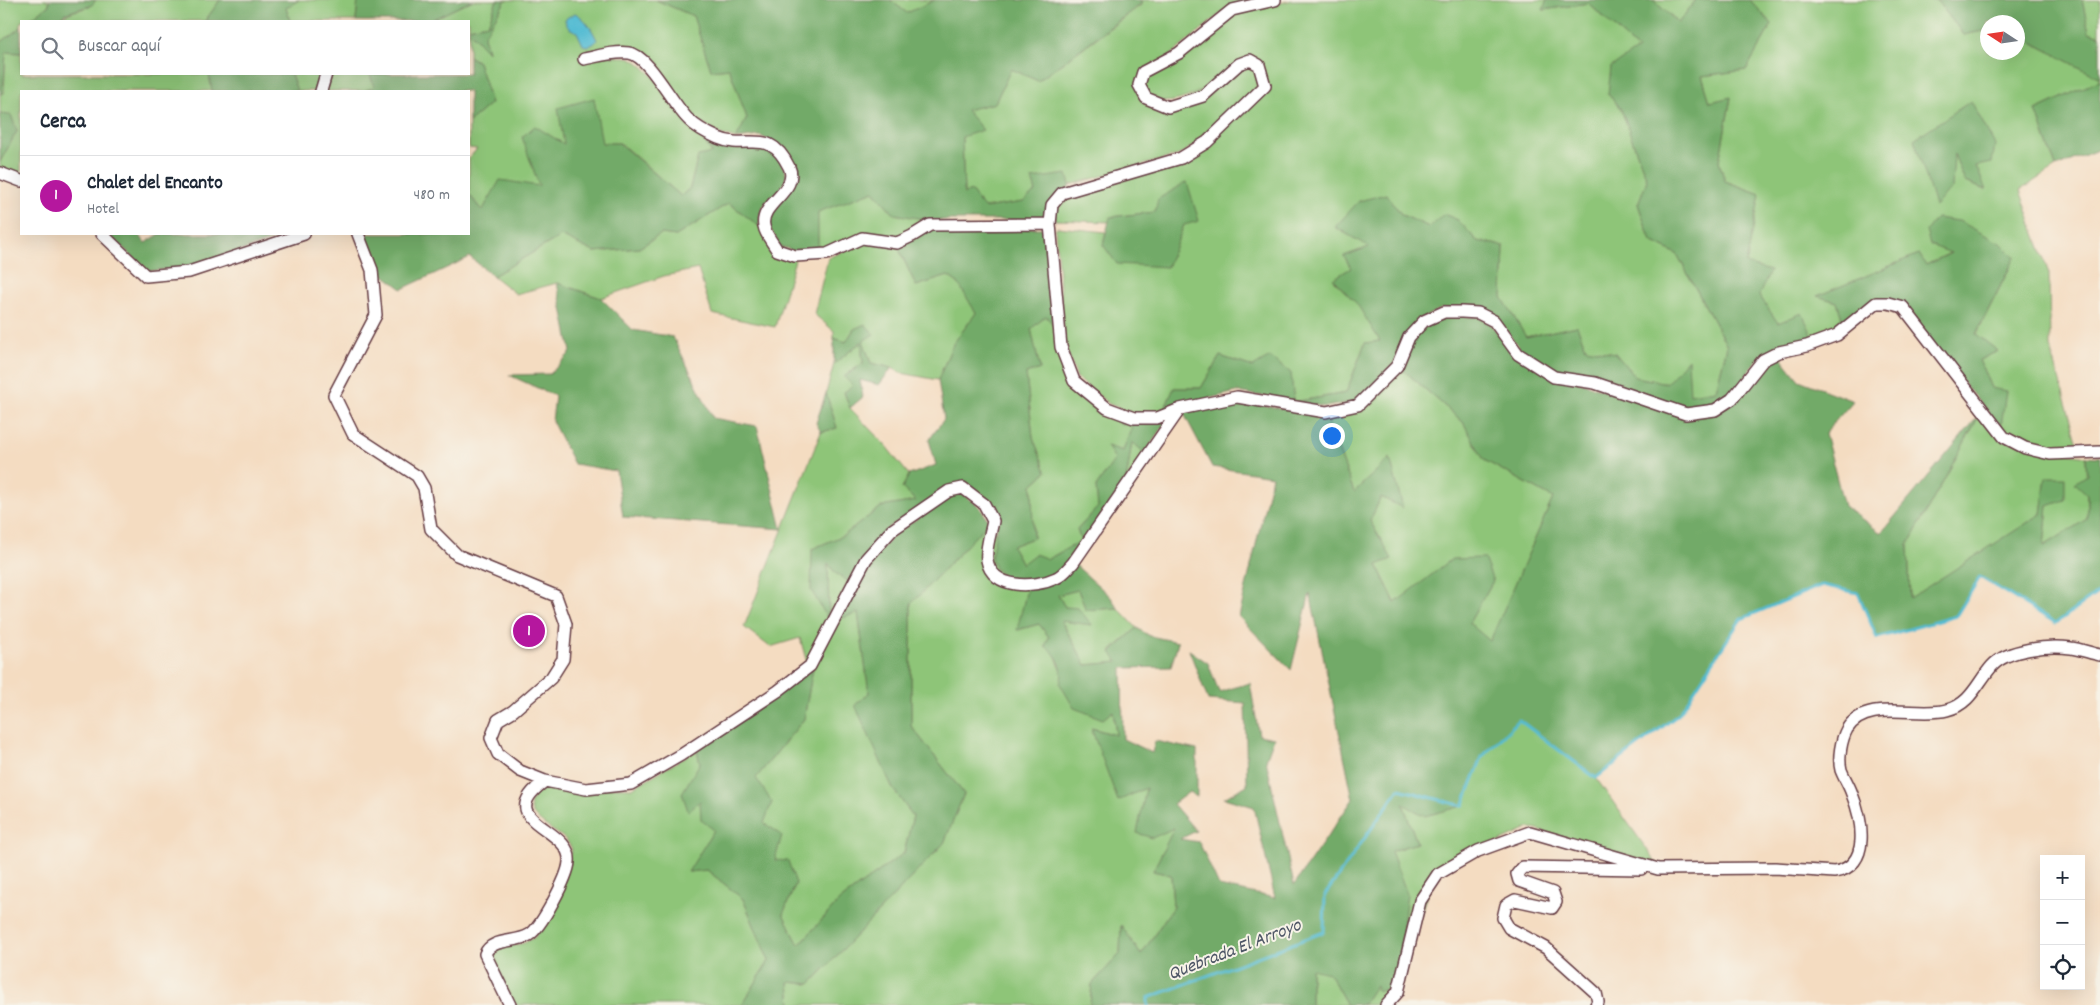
<!DOCTYPE html>
<html lang="es">
<meta charset="utf-8">
<style>
body{margin:0;font-family:Dekko,sans-serif;background:#f2f2f3;color:#1f2937}
.controls{position:absolute;right:15px;bottom:15px;display:grid;overflow:hidden;border-radius:0px;box-shadow:0 5px 20px #0002}
.controls button{width:45px;height:45px;display:grid;place-items:center;padding:0;border:0;border-bottom:1px solid #e0e1e3;background:#fff;color:#1f2937;font:25px sans-serif}
.compass{position:absolute;left:1980px;top:15px;width:45px;height:45px;border-radius:50%;background:#fff;box-shadow:0 5px 20px #0002;rotate:282deg}
.you{position:absolute;left:1331px;top:435px;width:18px;height:18px;margin:-12px;border:4px solid #fff;border-radius:50%;background:#1a73e8;box-shadow:0 0 0 8px #1a73e833}
.badge{display:grid;place-items:center;width:32px;height:32px;border-radius:50%;background:#b5179e;color:#fff;font-size:16px;font-weight:700}
.pin{position:absolute;translate:-50% -50%;border:2px solid #fff;box-shadow:0 1px 5px #0006}
.list{margin:0;padding:0;list-style:none}
h2{display:flex;justify-content:space-between;align-items:center;height:65px;margin:0;padding:0 20px;font-size:21px}
h2 small{font-size:16px;font-weight:400;color:#747a83}
.list li{display:grid;grid-template-columns:32px 1fr auto;gap:15px;align-items:center;box-sizing:border-box;height:80px;padding:0 20px;border-top:1px solid #e0e1e3}
.list b{display:block;font-size:19px;white-space:nowrap}
.list p{margin:0;font-size:16px;white-space:nowrap;color:#747a83}
.list em{font-size:16px;font-style:normal;color:#747a83}
.icon{flex:none;width:28px;height:28px;fill:none;stroke:currentColor;stroke-width:2;stroke-linecap:round;stroke-linejoin:round}
.map{position:relative;flex:none;width:2100px;height:1005px;overflow:hidden}
.search{position:absolute;background:#fff;box-shadow:0 5px 20px #0002;left:20px;top:20px;width:450px;height:55px;display:flex;align-items:center;gap:12px;box-sizing:border-box;padding:0 18px;border-radius:0px;color:#747a83;font-size:19px}
.panel{position:absolute;background:#fff;box-shadow:0 5px 20px #0002;left:20px;top:90px;width:450px;height:145px;border-radius:0px}
.map>svg:first-child{display:block}
.green{fill:#8ec578;stroke:#6c7252;fill-rule:evenodd}
.forest{fill:#72aa68;stroke:#5e644a}
.water{fill:#55bcd3;stroke:#506e7f}
.lines{fill:none;stroke-linecap:round;stroke-linejoin:round}
.stream{stroke:#55bcd3;stroke-width:3}
.minor-casing{stroke:#643b42;stroke-width:14}
.minor{stroke:#fff;stroke-width:11}
.labels{text-anchor:middle;dominant-baseline:central;stroke-width:4;stroke-linejoin:round;paint-order:stroke}
.water-label{font-size:19px;font-style:italic;fill:#4e5666;stroke:#f7f3e8}
</style>
<div class="map">
<svg width="2100" height="1005" viewBox="0 0 2100 1005">
<rect width="100%" height="100%" fill="#f7f3e8"/>
<filter id="ink" filterUnits="userSpaceOnUse"><feTurbulence type="fractalNoise" baseFrequency=".02" numOctaves="2"/><feDisplacementMap in="SourceGraphic" scale="10" xChannelSelector="R" yChannelSelector="G"/><feConvolveMatrix kernelMatrix="1 2 1 2 8 2 1 2 1" color-interpolation-filters="sRGB"/></filter>
<filter id="wash" filterUnits="userSpaceOnUse"><feTurbulence type="fractalNoise" baseFrequency=".0096" numOctaves="4" result="noise"/><feDisplacementMap in="SourceGraphic" scale="20" xChannelSelector="R" yChannelSelector="G"/><feGaussianBlur stdDeviation="1.12" result="paint"/><feColorMatrix in="noise" values="0 0 0 0 0 0 0 0 0 0 0 0 0 0 0 0 0 1.4 0 .05"/><feComposite in="paint" operator="in"/></filter>
<g filter="url(#wash)">
<rect width="100%" height="100%" fill="#f4dcc1"/>
<path class="green" d="M0 0H49V5L28 21H21V27L0 43Z
M96 0H220L205 21H59C69 7 87 13 96 0Z
M299 0H358L356 21H290L286 8Z
M473 0H497L488 24 469 28V21H429Z
M506 0H656L693 16 711 70 729 68 747 118 736 139 719 134 691 117 633 49 611 57C617 57 626 56 631 58 654 69 697 131 712 153L698 157 690 188 681 196 620 143 564 144 539 186 482 211 469 194V158L477 149 469 148V122L491 103 478 62 469 56V31L488 51 484 36Z
M890 0H935L907 13Z
M1141 0H1257L1230 6 1135 85 1167 111 1242 68 1249 65 1255 68 1260 84 1204 139 1179 155 1070 185 1032 179 1036 191 1024 202 983 208 971 191 964 194 962 136 982 130 965 110 995 103 1011 68 1038 81 1141 5Z
M1293 0H1547L1544 10 1588 3 1638 49 1608 94 1621 109 1647 180 1638 204 1651 241 1677 254 1727 346 1716 390 1690 395 1667 383 1635 377 1615 353 1586 348 1577 326 1526 337 1502 297 1504 246 1477 241 1458 220 1429 227 1402 215 1386 194 1336 228 1370 247 1344 256 1351 268 1333 280 1357 303 1380 341 1365 343 1346 393 1293 402 1253 367 1220 356 1201 388H1174L1164 410 1156 414H1135L1109 404 1077 378 1065 346 1055 229 1058 227 1106 232 1103 245 1167 267 1184 225 1155 212 1111 217 1109 222 1055 220 1056 207 1065 196 1183 162 1269 87 1250 56C1230 71 1175 119 1149 95 1147 93 1145 87 1144 84L1146 75 1233 14Z
M1653 0H1696L1678 23Z
M1750 0H1936L1964 35 1987 30 1988 52H2018V35L2100 78V80L2036 110 2056 167 2020 190 2049 274 2050 347 2079 448C2058 449 2012 449 2001 426 1996 414 1995 400 1991 388 1987 379 1983 369 1979 360L1998 351 1976 335 2015 257 1930 245 1952 252 1926 265 1919 254 1818 296 1837 302 1844 325 1835 331 1814 339 1778 324 1759 295 1746 264 1760 194 1725 181 1719 162 1731 98 1710 102 1702 76 1746 70 1772 24ZM1954 153 1976 166 1985 190 1965 182Z
M2082 0H2100V36L2089 32Z
M6 52 21 53V74H209L212 91H21V177L0 169V162L17 131 11 115 0 114V95L4 92Z
M291 74H370L374 87 364 91H297Z
M874 191 894 214 930 220 896 239 862 233 825 250H818L817 212Z
M729 203 759 226 795 260 775 327 712 314 698 269 664 276 601 298 557 283 516 294 493 276 561 236 594 252 639 248 661 234 676 236Z
M863 242 898 247 916 286 948 276 958 283 977 312 953 344 938 380 901 373 892 368 871 363 863 341 854 329 846 342 834 338V331L814 314 828 258Z
M1046 316 1055 327 1070 383 1133 426 1123 451 1108 447 1115 459 1096 487 1098 507 1077 530 1081 541 1048 559 1022 564 1012 546 1033 538 1032 485 1046 472 1033 437 1026 374 1040 369 1031 329Z
M861 342 863 363 844 377 854 387 844 392 850 408 885 445 909 475 902 488 916 501 881 507 844 535 812 549 829 619 828 562 849 582 807 663 800 638 770 647 744 627 821 432 837 428 826 393 834 364Z
M1401 368 1463 422 1484 460 1553 498 1490 642 1469 623 1493 581 1452 559 1396 604 1377 565 1391 558 1370 521 1381 497 1402 507 1390 459 1354 492 1326 416Z
M1980 414 2001 440 2086 456 2087 519 2044 546 2048 505 2046 478 2041 514 1910 599 1908 545Z
M1132 442 1145 453 1126 481Z
M989 522 1028 585 1018 630 1039 624 1049 637 1063 676 1113 711 1116 735 1092 728 1118 800 1146 788 1175 828 1153 871 1171 875 1173 907 1141 955 1121 926 1120 954 1092 984 1090 1005H791L789 982 810 984 944 843 964 794 911 726V604Z
M1078 590 1086 610 1118 608 1137 628 1111 651 1119 662 1086 665 1061 620 1092 624 1065 607 1058 595Z
M858 612 869 693 893 789 913 816 904 853 840 900 799 945 783 914 796 883 774 860 763 823 756 778 804 719 813 668 839 619Z
M1519 720 1596 778 1658 865 1530 828 1435 871 1395 990 1391 851 1417 843 1403 804 1463 806 1482 757Z
M697 750 700 763V801L714 830 689 872 707 870 743 899 769 961 742 1005H514L490 954 495 949 524 943 535 937 572 849C570 846 568 842 565 839 555 830 519 815 534 796 537 792 542 789 546 786L632 788Z
M1311 968 1329 973 1347 1005H1311Z
M1376 984 1386 989 1380 1005H1358L1363 1004Z"/>
<path class="forest" d="M49 0H96L92 5 64 14 59 21H28L49 5Z
M220 0H299L286 8 290 21H205Z
M358 0H473L429 21H356Z
M497 0H506L484 36 488 52 469 31V28L488 24Z
M656 0H890L907 13 935 0H1141V4L1038 81 1011 69 995 103 966 110 983 130 962 137 964 194 971 191 984 208 1023 202 1036 191 1032 179 1067 174 1070 185 1046 220H930L894 214 874 191 818 212V250L796 252 780 246 768 225 769 214 794 180 775 143 760 136 736 139 747 118 729 68 711 70 693 16Z
M1547 0H1653L1678 23 1696 0H1750L1772 24 1746 70 1702 76 1710 102 1731 97 1719 162 1725 181 1760 194 1746 264 1770 271 1759 295 1778 323 1802 313 1814 339 1778 348 1761 356 1730 396 1713 406 1686 409 1598 379 1555 373 1521 350 1496 317 1479 309 1443 308 1422 318 1406 335 1394 364 1356 401 1326 407 1237 392 1179 405 1164 410 1174 388H1201L1220 356 1253 367 1270 357 1291 373 1294 402 1346 393 1365 343 1380 341 1357 304 1333 279 1351 268 1344 256 1369 247 1335 227 1359 201 1386 194 1402 215 1429 227 1444 214 1458 220 1477 241 1504 246 1502 297 1526 337 1577 326 1586 348 1615 353 1635 377 1667 383 1688 359 1690 394 1716 390 1727 346 1677 254 1651 241 1638 204 1647 180 1621 109 1608 94 1611 67 1638 49 1588 3 1543 10Z
M1936 0H2082L2089 32 2100 36V78L2018 35V22H1988L1987 30 1964 35Z
M21 27V53L6 52 3 92 0 95V43Z
M469 56 478 62 491 103 469 122V91H364L374 87 370 74H469Z
M209 74H291L297 91H212Z
M2100 80V149L2056 167 2036 110Z
M594 98 602 143H619L681 196 690 188 698 156 712 153 696 129C707 137 720 147 734 148 743 149 753 144 761 145 772 148 788 166 786 177 784 192 765 198 761 211 759 215 760 222 759 226L729 203 676 236 661 234 639 248 594 252 561 236 493 276 470 257 402 289 377 270 362 234H469V194L482 211 500 180 539 186 522 137 535 126 564 144 558 108Z
M1971 101 1995 145 1992 163 1976 166 1986 190 1965 182 1954 154 1952 188 1935 206 1914 139Z
M0 114 11 115 17 131 0 162Z
M1187 182 1199 221 1184 225 1167 267 1117 264 1103 245 1110 217 1155 212 1158 199Z
M1936 218 1959 221 2002 244 2015 257 1976 334 1998 351 1979 360 1991 388 2006 391 2001 427 1890 298 1844 325 1837 302 1817 296 1919 254 1926 265 1951 253 1930 245 1926 231Z
M932 228H1046L1055 327 1046 316 1031 329 1040 369 1026 374 1033 437 1046 472 1032 485 1033 538 1012 546 1022 564 1035 554 1048 559 1081 541 1077 530 1098 507 1096 487 1115 459 1107 446 1123 451 1132 426 1119 423 1115 415 1169 418 1145 453 1132 442 1126 481 1070 560 1056 574 1028 581 1004 577 995 568 991 558 998 520 964 484 889 527 849 582 835 573 828 563 829 621 811 590 812 549 844 535 881 507 916 501 902 488 909 475 936 465 929 440 944 419 938 380 953 344 976 313 958 283 948 276 916 286 898 247Z
M108 234H139L145 243 160 234H290L189 268 148 271Z
M557 283 601 298 633 330 673 337 713 418 757 426 782 529 623 517 616 471 574 464 552 421 555 396 509 375 550 374 571 352Z
M1445 316 1478 317 1491 324 1515 356 1594 387 1630 398 1716 414 1766 363 1780 356 1799 380 1853 401 1825 433 1844 506 1881 533 1980 414 1908 545 1910 598 2041 514 2046 477H2065V500L2048 506 2044 546 2087 519V494L2075 483 2087 475 2086 456 2100 457V591L2056 623 1980 578 1956 616 1877 638 1858 594 1822 585 1741 619 1679 714 1596 778 1519 720 1482 757 1463 806 1425 816 1403 804 1417 843 1391 851 1407 894 1395 990 1380 1005 1386 989 1377 992 1376 985 1363 1004 1347 1005 1329 973 1311 969V1005H1090L1092 984 1120 954 1121 925 1141 955 1173 907 1171 875 1153 871 1174 828 1152 838 1137 833 1146 788 1118 801 1091 728 1116 735 1113 711 1103 719 1074 708 1060 684C1065 670 1058 654 1045 646L1049 637 1039 624 1017 630 1028 585 1042 583 1073 563 1110 596 1118 608 1086 610 1078 590 1058 595 1065 607 1078 608 1092 625 1061 621 1086 665 1118 662 1111 652 1137 628 1150 636 1178 642 1171 667 1122 668 1123 739 1152 753 1155 741 1197 750V797L1189 792 1173 804 1196 831 1180 839 1199 842 1219 886 1275 898 1254 807 1224 798 1247 785 1245 703 1208 700 1189 650 1208 663 1219 692 1250 683 1259 735 1274 738 1266 760 1294 885 1353 799 1310 593 1291 670 1239 617 1272 476 1212 467 1183 412 1237 401 1326 416 1354 492 1390 458 1403 508 1381 497 1370 521 1392 559 1377 565 1395 603 1452 559 1484 558 1493 581 1469 623 1490 641 1553 498 1484 460 1463 422 1401 368C1413 338 1414 330 1445 316Z
M865 324 874 334 863 341 871 363 892 368 879 385 860 380 863 397 850 408 844 392 853 386 844 377 863 363 861 342 834 364V338L846 342 854 329Z
M826 393 837 428 821 432 816 423Z
M962 493 980 507 989 522 911 604V726L964 794 944 843 810 984 789 982 791 1005H742L769 961 743 899 707 870 688 872 714 830 701 820 700 801 688 811 682 793 700 763 697 750 813 668 804 719 756 778 772 802 764 823 782 835 775 860 788 861 796 883 783 914 799 945 840 900 904 853 913 816 893 789 855 705 869 693 858 613 839 619 870 561 895 534 951 495Z"/>
<path class="water" d="M575 13C585 18 592 29 597 40 594 45 588 47 583 45L577 32C571 29 566 28 565 19Z"/>
<g class="lines">
<path class="stream" d="M1148 1005V998L1324 932 1325 895 1399 789 1463 806 1482 757 1519 720 1596 778 1679 714 1741 619 1822 585 1858 593 1877 638 1956 616 1980 577 2056 623 2100 591"/>
</g>
</g>
<g filter="url(#ink)">
<g class="lines">
<defs>
<path id="minor" d="M584 59C599 56 614 51 629 53 649 55 673 106 689 120 696 127 709 134 718 138 748 151 769 126 789 167 800 191 759 203 764 226 765 234 773 243 777 250L795 256 827 254 862 238 897 243 912 236 930 225 1050 224
M321 91 326 74
M0 173 21 181
M102 234 146 276 189 272 304 234
M358 234 372 270 376 315 334 395 353 434 417 476 424 488 431 529 457 555 556 596 566 624 563 659 551 678 513 711 498 720 491 738 498 754 520 771 545 781 586 789 631 784 681 755 778 691 810 666 866 559 892 530 949 491 963 488 984 504 993 521C991 532 985 549 987 560 992 590 1035 588 1056 578 1063 575 1068 568 1073 563L1180 409 1237 397 1326 412 1358 405 1397 366 1409 337 1424 321 1444 312H1462L1478 313 1494 321 1518 354 1554 377 1595 383 1686 414 1715 410 1732 399 1763 360 1779 352 1807 346 1837 335 1876 303H1888L1903 307 2004 437 2025 448 2050 454 2100 452
M1180 409 1157 418H1134L1107 408 1074 381 1061 347 1050 224 1052 205 1062 193 1181 158 1207 142 1265 86 1259 65 1250 60 1239 64 1203 96 1168 107 1146 98 1139 85 1143 72 1179 53 1232 10 1275 0
M510 1005 485 954C491 938 516 943 529 935 541 928 568 877 569 862 573 827 489 822 545 781
M1386 1005 1398 992 1420 901 1438 874 1478 851 1530 832 1658 869 1775 868 1834 872C1872 867 1862 819 1852 794 1849 785 1844 778 1841 770 1838 758 1841 740 1847 729 1866 698 1918 718 1947 710 1971 704 1977 683 1992 666 2007 649 2049 645 2071 648 2080 649 2090 653 2100 655
M1596 1005 1598 1002 1596 993 1546 948 1509 928 1503 918 1506 905 1515 900 1552 908 1556 902 1553 893 1519 881 1517 874 1523 867 1641 869"/>
</defs>
<use href="#minor" class="minor-casing"/>
<use href="#minor" class="minor"/>
</g>
</g>
<g class="labels">
<g class="water-label">
<text transform="translate(1235 951) rotate(-21)">Quebrada El Arroyo</text>
</g>
</g>
</svg>
<div class="controls">
<button>+</button>
<button>−</button>
<button><svg class="icon" aria-label="locate" viewBox="0 0 24 24"><circle cx="12" cy="12" r="6"/><path d="M12 2v4M12 18v4M2 12h4M18 12h4"/></svg></button>
</div>
<svg class="compass" viewBox="-18 -18 36 36"><path d="M0-13l5 13h-10z" fill="#e53935"/><path d="M0 13l5-13h-10z" fill="#747a83"/></svg>
<div class="you"></div>
<div class="pin badge" style="left:529px;top:631px">1</div>
<div class="search"><svg class="icon" aria-label="search" viewBox="0 0 24 24"><circle cx="10" cy="10" r="6"/><path d="M15 15l6 6"/></svg>Buscar aquí</div>
<section class="panel">
<h2>Cerca<small></small></h2>
<ul class="list">
<li><span class="badge">1</span><div><b>Chalet del Encanto</b><p>Hotel</p></div><em>480 m</em></li>
</ul>
</section>
</div>
